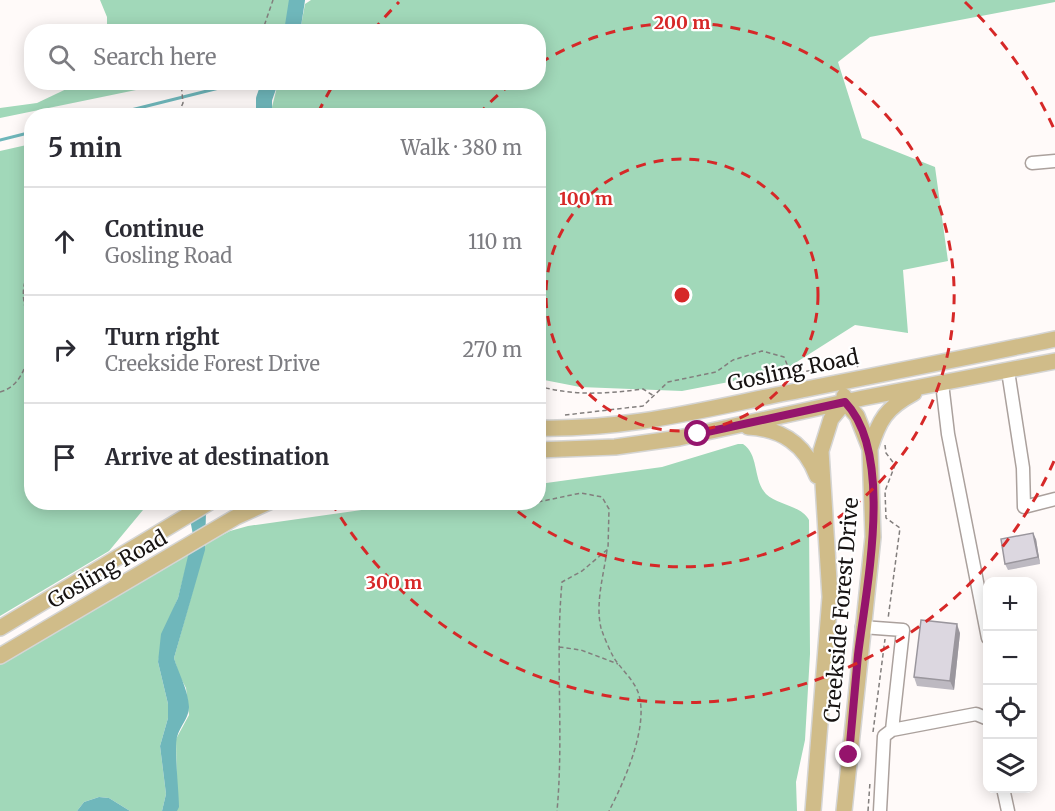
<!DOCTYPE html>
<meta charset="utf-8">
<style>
body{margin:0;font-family:Merriweather,serif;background:#f7f7f7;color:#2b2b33}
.controls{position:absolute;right:18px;bottom:18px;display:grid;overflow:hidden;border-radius:12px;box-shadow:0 3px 15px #0003}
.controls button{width:54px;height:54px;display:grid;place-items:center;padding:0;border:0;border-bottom:2px solid #e1e1e2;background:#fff;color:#2b2b33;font:30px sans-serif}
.stop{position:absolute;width:18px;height:18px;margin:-14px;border:4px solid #95146c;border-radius:50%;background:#fff}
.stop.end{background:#95146c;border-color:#fff;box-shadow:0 2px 6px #0008}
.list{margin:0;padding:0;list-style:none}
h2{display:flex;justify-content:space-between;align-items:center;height:78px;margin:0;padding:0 24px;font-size:26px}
h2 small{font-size:20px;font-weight:400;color:#7c7c81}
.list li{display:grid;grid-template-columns:39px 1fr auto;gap:18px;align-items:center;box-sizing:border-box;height:108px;padding:0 24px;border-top:2px solid #e1e1e2}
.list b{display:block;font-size:22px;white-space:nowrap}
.list p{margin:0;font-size:20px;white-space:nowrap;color:#7c7c81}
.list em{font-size:20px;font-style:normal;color:#7c7c81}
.icon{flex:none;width:33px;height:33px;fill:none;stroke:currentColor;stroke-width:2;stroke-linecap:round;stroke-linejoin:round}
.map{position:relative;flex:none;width:1055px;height:811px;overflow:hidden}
.search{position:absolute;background:#fff;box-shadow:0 3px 15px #0003;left:24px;top:24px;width:522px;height:66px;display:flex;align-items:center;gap:15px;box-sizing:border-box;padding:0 21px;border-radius:24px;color:#7c7c81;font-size:22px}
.panel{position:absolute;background:#fff;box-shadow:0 3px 15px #0003;left:24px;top:108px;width:522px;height:402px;border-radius:24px}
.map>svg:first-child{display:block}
.forest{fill:#a1d8b9}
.water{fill:#6fb7bb}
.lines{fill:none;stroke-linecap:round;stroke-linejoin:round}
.stream{stroke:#6fb7bb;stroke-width:3}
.river{stroke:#6fb7bb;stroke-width:16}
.minor-casing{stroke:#aba19d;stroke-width:15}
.major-casing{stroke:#d5d5d4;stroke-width:18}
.path{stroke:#827e7d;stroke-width:1.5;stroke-dasharray:4.5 3;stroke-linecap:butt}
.minor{stroke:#fff;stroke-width:12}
.major{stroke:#d0bc89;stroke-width:15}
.wall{fill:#bdb9c1}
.shaded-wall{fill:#9a969d}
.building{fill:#dcd7e0;stroke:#9a969d;stroke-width:1.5}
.route{stroke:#95146c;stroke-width:8}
.ring{fill:none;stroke:#d62828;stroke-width:3;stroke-dasharray:10 8}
.labels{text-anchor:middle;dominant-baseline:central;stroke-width:4.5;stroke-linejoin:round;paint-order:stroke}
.street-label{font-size:21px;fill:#171312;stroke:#fff}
.centre{fill:#d62828;stroke:#fff;stroke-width:3}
.ring-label{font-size:18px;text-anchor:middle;font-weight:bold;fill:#d62828;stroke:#fff;stroke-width:4.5;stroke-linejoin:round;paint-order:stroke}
</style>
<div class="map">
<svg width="1055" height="811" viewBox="0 0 1055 811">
<rect width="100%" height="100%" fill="#fffaf9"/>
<path class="forest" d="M100 0H295L286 31 107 32V17Z
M311 0H1055V2L870 37 838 62 862 138 935 167 948 261 903 270 908 333 855 325 781 372 682 391 580 387 539 379 538 116 270 115 278 83 538 82V32L300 31 305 4Z
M79 83V82L170 83 0 118V108L37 103Z
M31 144 32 502 141 503 143 510 109 551 0 616V151Z
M738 444H743C759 454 753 480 766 494 778 505 802 506 809 520L810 654 805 740 796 782 797 811H177L176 739 189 715 186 688 179 675 174 658 206 543 230 531 248 526 411 503 538 502 539 484 662 467Z
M190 552 178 598 165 629 158 662 168 704V718L160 746 166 794 162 811H130L109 798 99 797 84 802 77 811H0V665Z"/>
<path class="water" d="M187 503H203L206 512 205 550 174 658C179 675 188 689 189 707 189 718 180 726 177 737 174 749 179 792 179 807L177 811H162L166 794 160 746 168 718V704L158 662 161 634 178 598 193 535Z
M99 797 109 798 130 811H77L84 802Z"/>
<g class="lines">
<path class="stream" d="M107 116 243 82
M0 140 32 132"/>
<path class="river" d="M292 32 297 0
M264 116V99L270 82"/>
<defs>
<path id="minor" d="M1032 163 1055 161
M1008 371 1023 468 1024 507 1055 499
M942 383 948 434 988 638
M862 627 903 630 892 730
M1003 788 1008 811
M880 811 884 736 892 730 976 714 988 719"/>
<path id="major" d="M748 427C782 429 805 444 817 476
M538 428C627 430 701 410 786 393 876 375 966 358 1055 339
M870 449C879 420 886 408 914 393
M538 450 615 447 679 438 863 398 1055 361
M0 628 210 502
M0 656 236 517 269 502
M813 811 830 597 821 451 831 419 845 402
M844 811 873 537 870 449 857 416 845 402 844 396"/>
</defs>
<use href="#minor" class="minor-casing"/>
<use href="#major" class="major-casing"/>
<path class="path" d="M262 32 273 0
M155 116 180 110 183 103 181 82
M32 269C16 288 26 311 32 333
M538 386C574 396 607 394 643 389L654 396
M0 392C21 386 25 367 32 347
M565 415 643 406 668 382 716 372 733 360 762 351 784 357 791 374 854 363 858 367
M885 445 886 453 895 465 885 491 886 518 900 528 888 619
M472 502 474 508 502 502
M513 502H535
M538 502 581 493 602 497 609 509 608 549 582 571 562 582C555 658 564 735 557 811
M607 550C604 574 595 603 601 628 604 637 609 649 614 658 621 669 633 679 638 692 650 725 624 782 609 811
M559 647 581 650 618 664
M873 732 885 639
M868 811 870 782"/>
<use href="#minor" class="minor"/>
<use href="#major" class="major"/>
</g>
<path class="wall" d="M1036 539 1040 564 1008 570 1005 564Z
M960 633 954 690 917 686 914 677Z"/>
<path class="shaded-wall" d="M1033 533 1036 539 1040 564 1038 557Z
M957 624 960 633 954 690 950 681Z"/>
<path class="building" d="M1033 533 1038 557 1005 564 1001 539Z
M921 620 957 624 950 681 914 677Z"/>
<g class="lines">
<path class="route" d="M698 434 845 402C895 454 866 588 858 655 855 688 852 721 849 755"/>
</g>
<g class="ring">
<circle cx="682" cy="295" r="136"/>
<path d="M478 115A272 272 0 0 1 511 84M540 63A272 272 0 1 1 507 503"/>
<path d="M1054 461A407 407 0 0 1 333 505M318 113A407 407 0 0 1 333 85M373 31A407 407 0 0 1 399 2M965 2A407 407 0 0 1 1054 129"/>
</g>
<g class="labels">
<g class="street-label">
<text transform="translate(793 370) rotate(-12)">Gosling Road</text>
<text transform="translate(107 569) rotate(-30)">Gosling Road</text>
<text transform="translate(841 610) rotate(-85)">Creekside Forest Drive</text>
</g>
</g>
<circle cx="682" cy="295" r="9" class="centre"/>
<g class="ring-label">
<text x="682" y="29">200 m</text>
<text x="586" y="205">100 m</text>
<text x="394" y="589">300 m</text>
</g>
</svg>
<div class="controls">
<button>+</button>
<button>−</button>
<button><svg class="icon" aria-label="locate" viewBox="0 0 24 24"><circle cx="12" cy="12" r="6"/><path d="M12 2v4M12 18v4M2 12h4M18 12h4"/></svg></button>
<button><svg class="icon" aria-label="layers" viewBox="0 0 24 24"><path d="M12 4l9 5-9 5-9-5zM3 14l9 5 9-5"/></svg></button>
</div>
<div class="stop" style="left:698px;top:434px"></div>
<div class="stop end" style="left:849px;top:755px"></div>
<div class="search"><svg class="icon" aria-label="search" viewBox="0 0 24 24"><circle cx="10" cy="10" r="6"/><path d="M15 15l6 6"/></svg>Search here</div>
<section class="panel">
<h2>5 min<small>Walk · 380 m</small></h2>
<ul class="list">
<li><svg class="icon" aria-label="ahead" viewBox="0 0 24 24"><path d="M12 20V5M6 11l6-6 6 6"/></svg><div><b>Continue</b><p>Gosling Road</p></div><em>110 m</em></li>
<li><svg class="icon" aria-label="right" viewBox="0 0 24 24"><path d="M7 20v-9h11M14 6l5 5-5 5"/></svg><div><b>Turn right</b><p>Creekside Forest Drive</p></div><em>270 m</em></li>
<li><svg class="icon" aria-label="arrive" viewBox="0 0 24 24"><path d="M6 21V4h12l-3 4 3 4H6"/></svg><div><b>Arrive at destination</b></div></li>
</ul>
</section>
</div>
